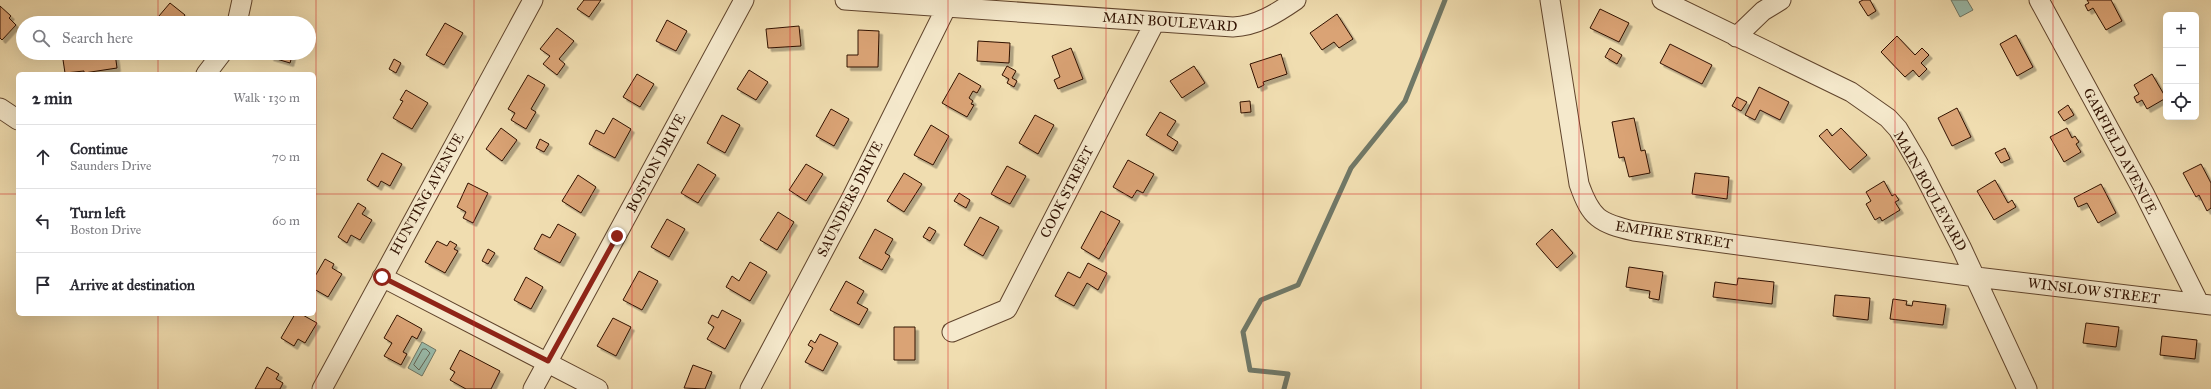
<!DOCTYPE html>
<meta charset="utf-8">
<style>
body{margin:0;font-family:"IM FELL Great Primer",serif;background:#f7f7f7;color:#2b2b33}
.controls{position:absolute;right:12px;top:12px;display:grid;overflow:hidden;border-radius:6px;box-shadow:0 4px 16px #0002}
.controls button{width:36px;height:36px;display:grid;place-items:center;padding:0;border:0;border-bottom:1px solid #e1e1e2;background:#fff;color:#2b2b33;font:20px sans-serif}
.stop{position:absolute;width:12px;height:12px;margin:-9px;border:3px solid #8f2418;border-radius:50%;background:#fff}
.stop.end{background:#8f2418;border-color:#fff;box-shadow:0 1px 4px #0008}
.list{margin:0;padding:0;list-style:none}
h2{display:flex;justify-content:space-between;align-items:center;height:52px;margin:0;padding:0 16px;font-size:17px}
h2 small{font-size:13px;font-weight:400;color:#7c7c81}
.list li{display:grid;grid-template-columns:26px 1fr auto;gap:12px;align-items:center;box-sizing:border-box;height:64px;padding:0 16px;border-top:1px solid #e1e1e2}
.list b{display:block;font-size:15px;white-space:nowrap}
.list p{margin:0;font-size:13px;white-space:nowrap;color:#7c7c81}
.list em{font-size:13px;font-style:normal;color:#7c7c81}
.icon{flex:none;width:22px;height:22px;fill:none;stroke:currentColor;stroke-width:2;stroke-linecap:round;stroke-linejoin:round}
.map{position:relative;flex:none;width:2211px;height:389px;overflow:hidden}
.search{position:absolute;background:#fff;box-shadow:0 4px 16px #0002;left:16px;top:16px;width:300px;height:44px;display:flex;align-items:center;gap:10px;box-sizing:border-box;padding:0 14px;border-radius:22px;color:#7c7c81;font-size:15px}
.panel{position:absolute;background:#fff;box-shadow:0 4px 16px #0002;left:16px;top:72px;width:300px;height:244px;border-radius:6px}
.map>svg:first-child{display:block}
.water{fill:#9abcac;stroke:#707867}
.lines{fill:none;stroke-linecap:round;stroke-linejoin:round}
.shore{stroke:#656656;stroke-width:1}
.stream{stroke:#707867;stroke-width:5}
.building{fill:#daa375;stroke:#301100;filter:url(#shadow)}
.minor-casing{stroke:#60442c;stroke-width:21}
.minor{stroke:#f5e9cc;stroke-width:19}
.route{stroke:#8f2418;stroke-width:5}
.grid{fill:none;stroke:#d62828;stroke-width:1;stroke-opacity:0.55}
.labels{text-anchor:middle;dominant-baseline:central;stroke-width:3;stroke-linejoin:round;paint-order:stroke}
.street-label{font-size:14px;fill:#301100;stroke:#f5e9cc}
</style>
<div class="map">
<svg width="2211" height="389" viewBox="0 0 2211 389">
<defs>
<filter id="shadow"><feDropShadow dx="3.5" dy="3.5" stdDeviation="0" flood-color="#0004"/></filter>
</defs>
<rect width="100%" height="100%" fill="#f0ddb0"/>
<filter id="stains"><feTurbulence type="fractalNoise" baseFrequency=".005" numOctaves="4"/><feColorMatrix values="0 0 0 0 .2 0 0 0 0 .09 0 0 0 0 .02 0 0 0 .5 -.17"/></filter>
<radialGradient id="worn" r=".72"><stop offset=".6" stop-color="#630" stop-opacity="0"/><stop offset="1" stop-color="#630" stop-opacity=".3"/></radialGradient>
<path class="water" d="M1951 0H1967L1973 10 1960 17Z
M422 342 436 350 422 376 408 368Z"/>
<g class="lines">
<path class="shore" d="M423 349H426L430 353 419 370 414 365Z"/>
<path class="stream" d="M1284 389 1288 374 1250 370 1243 332 1261 300 1298 285 1351 168 1405 101 1445 0"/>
</g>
<path class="building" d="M584 0H601L589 17 577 9Z
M1863 0H1870L1876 11 1868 16 1859 2Z
M2087 0H2111L2122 21 2106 30 2093 8 2088 11 2085 5 2089 3Z
M170 3 185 15 179 23H153Z
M0 6 11 16 9 18 16 25 2 40 0 38Z
M1600 9 1629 23 1619 42 1590 28Z
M1337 14 1353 39 1339 48 1334 42 1322 50 1310 33Z
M280 18 295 23H279Z
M667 20 687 31 676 51 656 41Z
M445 23 463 33 444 65 426 55Z
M799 26 801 46 768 48 766 29Z
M557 28 574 41 559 59 565 64 557 75 543 64 550 56 540 49Z
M858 30 879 31 878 67H847V55H858Z
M2016 35 2033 67 2017 76 2000 44Z
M1897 36 1915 55 1922 48 1929 55 1921 63 1927 69 1919 77 1913 70 1905 77 1881 52Z
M978 41 1010 43 1009 63 977 61Z
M1670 44 1712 65 1702 84 1660 63Z
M1071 48 1083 79 1058 89 1054 80 1060 77 1052 56Z
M1610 48 1622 55 1617 64 1605 57Z
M62 53H115L117 68 84 73V71L65 73Z
M271 53H293L290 63 270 57Z
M1281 54 1287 74 1263 82 1264 85 1258 88 1250 64Z
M394 59 401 63 396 73 389 69Z
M1007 66 1016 71 1012 78 1017 81 1014 87 1007 83 1009 79 1002 75Z
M1194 66 1205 83 1182 98 1170 81Z
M749 70 768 82 756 100 737 89Z
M959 73 981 86 977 93 973 91 969 98 973 101 971 104 974 105 967 117 942 103Z
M637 74 654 84 640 107 623 97Z
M2152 74 2166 98 2147 109 2142 100 2137 103 2134 97 2139 94 2134 85Z
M528 75 545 85 531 109 536 112 526 129 511 120 515 113 508 109Z
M1759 87 1789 102 1780 120 1760 110 1755 120 1745 115Z
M406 90 428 103 412 129 393 118 403 101 400 100Z
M1737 97 1747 102 1741 111 1732 106Z
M1250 101 1251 112 1241 113 1240 102Z
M2068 105 2074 115 2064 121 2058 112Z
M1957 108 1971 137 1952 146 1938 118Z
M831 109 849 119 834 146 816 136Z
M1160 112 1176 121 1167 135 1178 142 1173 151 1146 135Z
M722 115 740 125 725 153 707 143Z
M1035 115 1054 125 1038 154 1019 143Z
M613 118 631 129 615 158 589 144 596 130 604 134Z
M1634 118 1641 151 1645 150 1650 173 1629 177 1624 157 1619 158 1612 122Z
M931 125 949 136 933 165 914 155Z
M501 128 517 140 502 161 486 149Z
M1841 128 1867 155 1850 170 1819 136 1827 129 1832 136Z
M2067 128 2072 138 2075 136 2079 142 2076 144 2081 152 2064 162 2050 137Z
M540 139 549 144 544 152 536 148Z
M2005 148 2010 159 2001 163 1995 153Z
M382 153 402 164 390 186 381 181 378 187 367 180Z
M1128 160 1154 174 1143 193 1137 190 1132 198 1113 187Z
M698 164 716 175 698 203 681 193Z
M806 164 823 174 806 201 789 190Z
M2201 164 2211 183V208L2207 211 2199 195 2196 197 2183 173Z
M1007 166 1026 176 1010 204 991 194Z
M904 173 922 184 904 212 887 201Z
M1695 173 1729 177 1727 199 1692 194Z
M578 175 596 187 581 213 562 201Z
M1995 180 2008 203 2012 200 2016 207 1994 220 1977 191Z
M1884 181 1892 196 1895 194 1899 200 1895 202 1900 210 1882 221 1880 217 1875 220 1866 204 1871 201 1866 192Z
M468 183 488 193 473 223 463 218 466 212 457 207Z
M2101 184 2116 213 2098 223 2087 203 2078 207 2074 198Z
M959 193 970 200 966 208 954 201Z
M358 203 366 208 362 214 372 220 360 240 351 235 347 243 338 237Z
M1101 211 1120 221 1099 259 1081 248Z
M778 212 794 222 777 250 760 240Z
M980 217 999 227 983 256 964 245Z
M667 219 685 229 669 257 651 247Z
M558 224 576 234 560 263 534 249 542 234 550 238Z
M929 227 936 231 930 241 923 237Z
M875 229 893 239 885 253 890 256 882 270 859 258Z
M1552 229 1573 253 1557 268 1536 244Z
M437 241 447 246 450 241 457 245 454 249 458 251 445 273 425 262Z
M488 249 495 253 488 264 482 261Z
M325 259 334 264 332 268 342 274 328 297 314 289V278Z
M750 262 767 272 750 301 726 287 732 276 739 281Z
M1088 263 1107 273 1098 290 1087 283 1074 306 1055 296 1068 272 1080 278Z
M1629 267 1663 272 1659 300 1649 298 1650 291 1626 287Z
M639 271 658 281 642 310 623 300Z
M526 277 543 287 531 309 514 300Z
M1738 278 1774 282 1772 304 1713 297 1715 282 1737 285Z
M846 281 864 291 857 303 868 309 859 325 830 310Z
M1835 295 1870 298 1868 320 1833 316Z
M1893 299 1907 301 1906 305 1912 306 1913 301 1946 305 1943 325 1890 319Z
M722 310 741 320 725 349 707 339 714 327 708 323 712 315 718 318Z
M295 314H301L317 323 305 343 298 339 294 346 281 338Z
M397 315 422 329 417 339 412 336 403 352 407 354 401 365 384 356 392 343 384 338Z
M613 318 631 327 616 356 597 346Z
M2086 323 2119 327 2116 347 2083 343Z
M894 327H915V360H894Z
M820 334 838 343 823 371 805 362 813 348 808 345 811 340 815 343Z
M2162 336 2197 340 2195 359 2160 355Z
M460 350 500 371 491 389H466L450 380 455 372 450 369Z
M693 365 712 372 705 389 684 388Z
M267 367 279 374 276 379 283 383 280 389H255Z"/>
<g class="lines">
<defs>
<path id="minor" d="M845 0 1233 27C1257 26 1277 13 1296 0
M1550 0 1579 184C1591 218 1599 223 1634 231L1976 277 2211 305
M1662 0 1851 92 1888 118 1898 129 1918 163 1961 247 2027 389
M2039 0 2144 193 2199 303
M237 23 242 0
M1736 37 1763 11 1781 0
M206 74 222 53
M0 108 18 120
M382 277 598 389
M952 332 1007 309 1155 22
M322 389 533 0
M533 389 744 0
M750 389 852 197 947 6"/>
</defs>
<use href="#minor" class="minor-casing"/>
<use href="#minor" class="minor"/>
</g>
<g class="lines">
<path class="route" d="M382 277 548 361 617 236"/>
</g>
<path class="grid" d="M158 0V23M316 0V389M474 0V389M632 0V389M790 0V389M948 0V389M1106 0V389M1263 0V389M1421 0V389M1579 0V389M1737 0V389M1895 0V389M2053 0V389M158 53V74M0 194H18M314 194H2211M158 314V389"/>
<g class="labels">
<g class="street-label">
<text transform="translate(1170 22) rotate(4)">MAIN BOULEVARD</text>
<text transform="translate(2120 151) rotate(62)">GARFIELD AVENUE</text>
<text transform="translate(656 163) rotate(-62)">BOSTON DRIVE</text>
<text transform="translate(1930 191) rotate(61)">MAIN BOULEVARD</text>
<text transform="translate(1067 192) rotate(-63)">COOK STREET</text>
<text transform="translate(427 194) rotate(-61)">HUNTING AVENUE</text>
<text transform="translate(850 199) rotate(-63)">SAUNDERS DRIVE</text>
<text transform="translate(1674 235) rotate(9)">EMPIRE STREET</text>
<text transform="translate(2094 291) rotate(7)">WINSLOW STREET</text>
</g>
</g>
<rect width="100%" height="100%" filter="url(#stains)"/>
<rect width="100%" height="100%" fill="url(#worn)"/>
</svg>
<div class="controls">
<button>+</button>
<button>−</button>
<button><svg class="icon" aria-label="locate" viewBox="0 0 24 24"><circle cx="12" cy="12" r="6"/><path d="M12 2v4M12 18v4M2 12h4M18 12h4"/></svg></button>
</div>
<div class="stop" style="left:382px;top:277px"></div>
<div class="stop end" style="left:617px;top:236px"></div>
<div class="search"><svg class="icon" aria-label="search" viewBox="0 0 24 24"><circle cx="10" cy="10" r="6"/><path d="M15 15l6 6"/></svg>Search here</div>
<section class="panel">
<h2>2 min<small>Walk · 130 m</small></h2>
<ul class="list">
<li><svg class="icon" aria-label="ahead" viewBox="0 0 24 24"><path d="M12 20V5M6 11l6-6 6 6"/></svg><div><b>Continue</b><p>Saunders Drive</p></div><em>70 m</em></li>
<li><svg class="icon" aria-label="left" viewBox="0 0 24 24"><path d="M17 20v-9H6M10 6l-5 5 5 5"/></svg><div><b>Turn left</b><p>Boston Drive</p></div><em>60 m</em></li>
<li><svg class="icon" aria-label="arrive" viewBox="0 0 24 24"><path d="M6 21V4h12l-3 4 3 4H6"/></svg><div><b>Arrive at destination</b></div></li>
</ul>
</section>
</div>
